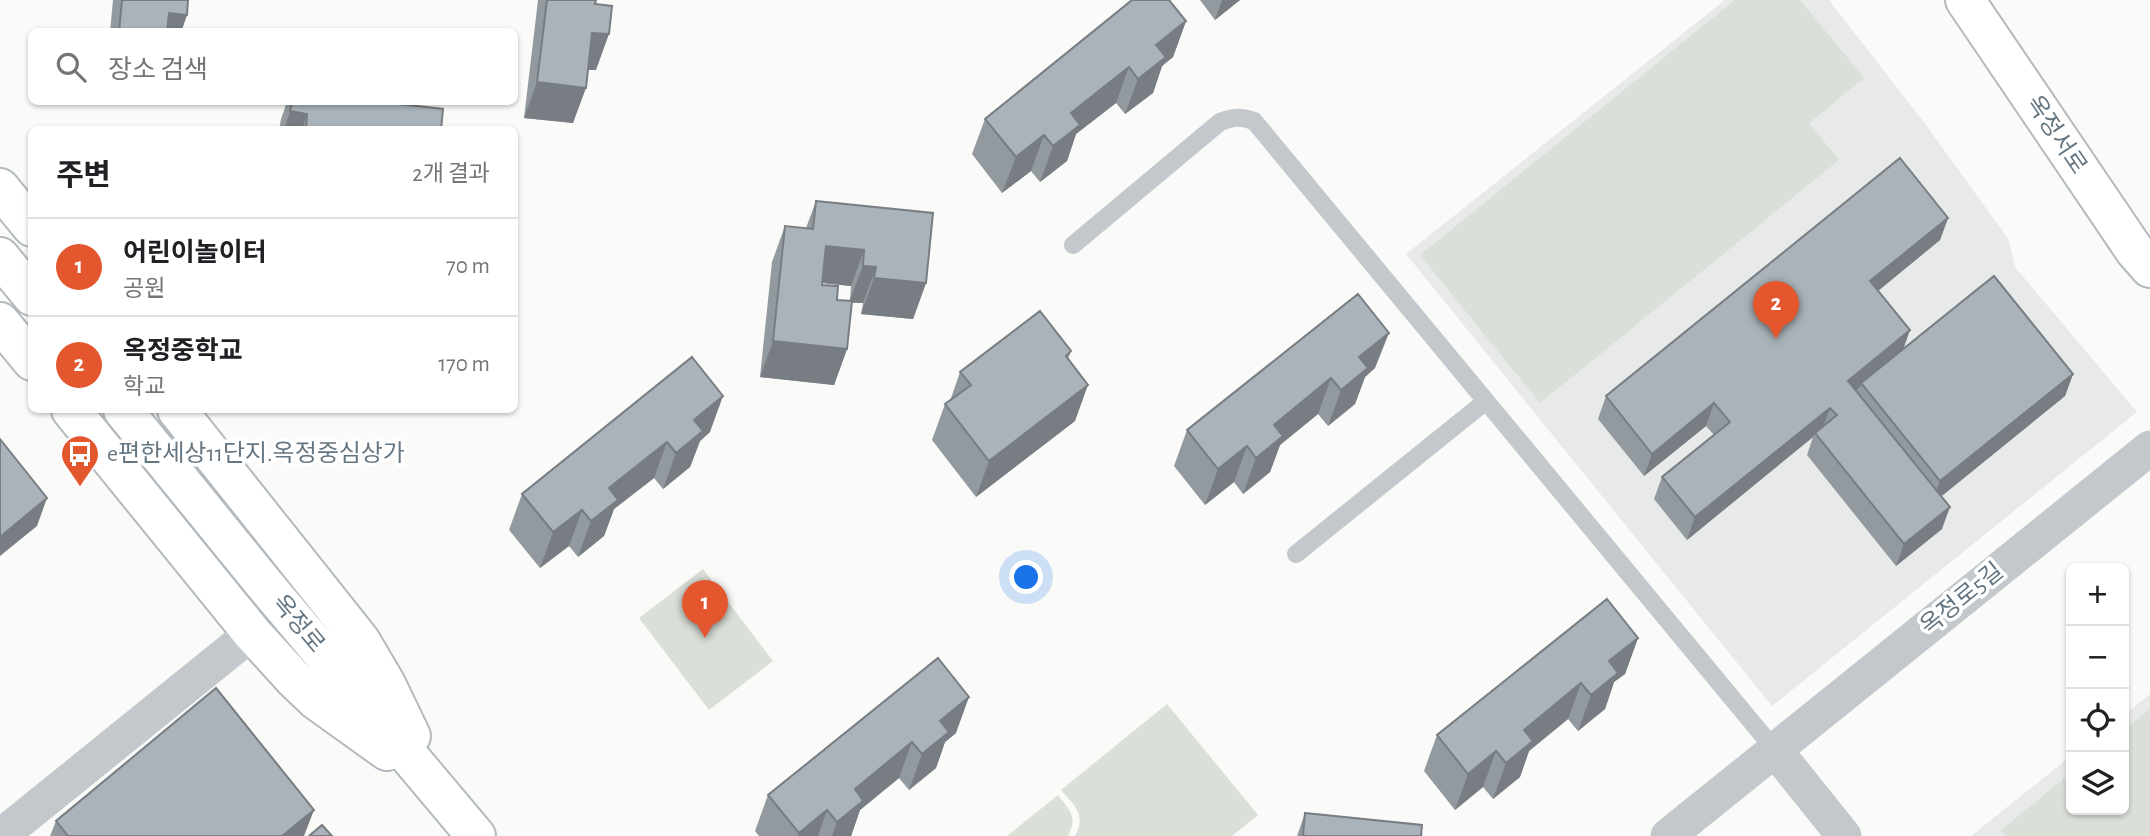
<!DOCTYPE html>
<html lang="ko">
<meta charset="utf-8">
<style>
body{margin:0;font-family:"Alegreya Sans","Noto Sans KR",sans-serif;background:#f6f6f6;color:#202124}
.controls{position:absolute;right:21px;bottom:21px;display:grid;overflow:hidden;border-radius:10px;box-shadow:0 2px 5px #0004}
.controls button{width:63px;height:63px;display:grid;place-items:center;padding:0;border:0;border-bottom:2px solid #e0e0e0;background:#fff;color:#202124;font:35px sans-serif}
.you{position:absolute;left:1027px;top:578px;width:24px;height:24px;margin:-18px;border:5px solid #fff;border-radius:50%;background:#1a73e8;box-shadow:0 0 0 10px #1a73e833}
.badge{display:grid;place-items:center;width:46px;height:46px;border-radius:50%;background:#e4572e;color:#fff;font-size:23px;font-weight:700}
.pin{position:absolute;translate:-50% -58px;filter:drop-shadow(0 2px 4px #0008)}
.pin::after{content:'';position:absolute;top:37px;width:24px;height:21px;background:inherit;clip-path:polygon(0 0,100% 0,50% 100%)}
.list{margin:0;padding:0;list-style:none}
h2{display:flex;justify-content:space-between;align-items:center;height:91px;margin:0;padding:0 28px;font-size:30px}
h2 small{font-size:23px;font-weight:400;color:#757577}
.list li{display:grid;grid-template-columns:46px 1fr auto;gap:21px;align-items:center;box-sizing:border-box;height:98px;padding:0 28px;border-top:2px solid #e0e0e0}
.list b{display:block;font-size:26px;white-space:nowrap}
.list p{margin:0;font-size:23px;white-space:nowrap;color:#757577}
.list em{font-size:23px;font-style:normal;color:#757577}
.icon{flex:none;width:38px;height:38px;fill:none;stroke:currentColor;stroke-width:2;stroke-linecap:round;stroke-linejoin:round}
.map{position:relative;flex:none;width:2150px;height:836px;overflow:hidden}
.search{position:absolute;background:#fff;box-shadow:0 2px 5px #0004;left:28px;top:28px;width:490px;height:77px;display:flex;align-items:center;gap:18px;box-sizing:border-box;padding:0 24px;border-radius:10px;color:#757577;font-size:26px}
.panel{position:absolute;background:#fff;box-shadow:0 2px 5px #0004;left:28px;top:126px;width:490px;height:287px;border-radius:10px}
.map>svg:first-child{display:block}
.built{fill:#e8e9e9}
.green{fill:#dadfd7}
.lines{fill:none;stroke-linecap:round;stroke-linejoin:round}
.secondary-casing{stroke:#b3babf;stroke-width:42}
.lane{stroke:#c3c8cc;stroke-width:18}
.street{stroke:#c3c8cc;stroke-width:35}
.secondary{stroke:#fff;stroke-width:38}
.wall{fill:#929a9f;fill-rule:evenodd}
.shaded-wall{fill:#777d82}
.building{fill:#aab3b9;stroke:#777d82;stroke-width:2}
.labels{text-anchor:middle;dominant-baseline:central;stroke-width:7;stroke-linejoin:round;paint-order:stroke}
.street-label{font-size:24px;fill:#657683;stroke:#fff}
.poi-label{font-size:24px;fill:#657683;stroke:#fff;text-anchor:start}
</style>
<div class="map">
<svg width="2150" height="836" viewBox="0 0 2150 836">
<rect width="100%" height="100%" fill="#fafaf8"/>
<path class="built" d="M1725 0H1829L1926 125 2009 240 2015 267 2137 412 1772 706 1406 254Z
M2150 694V836H1971L2071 756V810H2124V715Z"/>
<path class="green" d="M1735 0H1800L1864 78 1809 123 1839 160 1540 403 1420 255Z
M703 569 773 661 709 710 639 618Z
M1167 704 1258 815 1232 836H1075C1087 815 1074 805 1061 790Z
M2150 709V836H2006L2001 830 2071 773V810H2124V730Z
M1058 795C1070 811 1078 817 1068 836H1007Z"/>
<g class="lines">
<defs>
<path id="secondary" d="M1965 0 2135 251 2150 268
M0 188 32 227
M0 257 32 296
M0 322 32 361
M71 410 252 633 294 679 316 700 387 751
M123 410 265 585 476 836
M177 410 360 640 386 684 411 736"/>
</defs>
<use href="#secondary" class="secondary-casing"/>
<path class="lane" d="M1073 245 1220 122C1233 117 1241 116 1254 121L1775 750
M1296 554 1486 401"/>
<path class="street" d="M1775 750 1844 836
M1 836 252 633
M1668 836 2150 448"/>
<use href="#secondary" class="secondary"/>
</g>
<path class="wall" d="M113 0H188L187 15 181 32H110Z
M538 0H596V70H588L573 123 524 118Z
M1200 0H1240L1215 20Z
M1186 21 1173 57 1162 66 1153 93 1125 114 1116 103 1076 134 1067 161 1040 182 1031 171 1002 193 972 154 985 119Z
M287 102H381L441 130H279L281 119Z
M816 201 926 283 913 319 861 314 863 303H852L847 349 834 385 760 377 772 262 785 226 806 228ZM822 283 851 286 850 301 837 300 822 285Z
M1948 218 1940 240 1878 291 1903 349 2073 374 2065 396 1941 496 1942 529 1896 566 1807 455 1813 437 1687 540 1654 499 1662 477 1714 435 1706 426 1644 476 1598 419 1606 396Z
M1358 294 1375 368 1365 377 1355 404 1328 426 1318 414 1280 445 1270 472 1243 494 1234 482 1205 505 1174 466 1187 430Z
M1071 351 1068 359 1075 421 976 497 932 440 945 404 950 401 960 372Z
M692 357 710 432 700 441 690 467 663 489 654 478 614 509 604 536 578 557 569 546 540 568 509 530 522 494Z
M1638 638 1625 674 1614 682 1605 709 1578 731 1568 719 1529 751 1520 777 1493 799 1483 787 1455 810 1424 771 1437 735Z
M938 658 956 733 945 742 936 768 909 790 899 778 860 810 851 836H759L755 831 768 795Z
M1305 813 1421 836H1297Z
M56 821 304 836H50Z"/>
<path class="shaded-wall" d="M1222 0H1240L1215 20Z
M169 13 187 15 181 32H163Z
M1186 21 1173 57 1162 66 1153 93 1125 114 1138 79 1156 45Z
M592 33 609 34 596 70 579 69Z
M1129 67 1116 103 1076 134 1067 161 1040 182 1053 146 1071 113Z
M537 82 586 88 573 123 524 118Z
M124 102H151L150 104Z
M290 111 307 114 302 130H284Z
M1044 135 1031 171 1002 193 1016 157Z
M1948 218 1940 240 1862 304 1870 281Z
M826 246 864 250 851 286 813 282Z
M863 266 876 267 863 303 849 302Z
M874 278 926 283 913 319 861 314Z
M1910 330 1902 353 1861 383 1860 387 1840 403 1848 381Z
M1389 333 1375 368 1365 377 1355 404 1328 426 1341 390 1359 357Z
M773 341 847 349 834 385 760 377Z
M2073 374 2065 396 1932 504 1940 481Z
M1331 378 1318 414 1280 445 1270 472 1243 494 1256 458 1274 425Z
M1088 385 1075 421 976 497 989 461Z
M723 396 710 432 700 441 690 467 663 489 676 453 694 420Z
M1714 403 1706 426 1644 476 1652 454Z
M1830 408 1822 430 1815 433 1813 437 1687 540 1695 517Z
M667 442 654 478 614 509 604 536 578 557 591 521 609 488Z
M1247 446 1234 482 1205 505 1218 469Z
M47 498 37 526 0 556V537Z
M1950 507 1942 529 1896 566 1904 544Z
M582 510 569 546 540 568 553 532Z
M1638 638 1625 674 1614 682 1605 709 1578 731 1591 695 1609 661Z
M1581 683 1568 719 1529 751 1520 777 1493 799 1506 763 1524 730Z
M969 697 956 733 945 742 936 768 909 790 922 754 940 721Z
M912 742 899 778 860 810 851 836H832L837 822 855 789Z
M1496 751 1483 787 1455 810 1468 774Z
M314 810 304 836H282Z
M827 810 818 836H798L799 833Z"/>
<path class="building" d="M122 0H188L187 15 169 13 167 32H119Z
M547 0H596L595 4 612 6 609 34 592 33 586 88 537 82Z
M1132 0H1169L1186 21 1156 45 1166 57 1138 79 1129 67 1071 113 1080 125 1053 146 1044 135 1016 157 985 119Z
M292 102H381L443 109 441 130H306L307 114 290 111Z
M1900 158 1948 218 1870 281 1910 330 1848 381 1950 507 1904 544 1815 433 1837 415 1830 408 1695 517 1662 477 1730 422 1714 403 1652 454 1606 396Z
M816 201 933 213 926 283 874 278 876 267 863 266 864 250 826 246 822 285 838 286 837 300 852 301 847 349 773 341 785 226 813 229Z
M1994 276 2073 374 1940 481 1861 383Z
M1358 294 1389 333 1359 357 1368 368 1341 390 1331 378 1274 425 1283 436 1256 458 1247 446 1218 469 1187 430Z
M1040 311 1071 351 1066 356 1088 385 989 461 945 404 971 385 960 372Z
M692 357 723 396 694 420 703 431 676 453 667 442 609 488 618 500 591 521 582 510 553 532 522 494Z
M0 439 47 498 0 537Z
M1607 599 1638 638 1609 661 1618 673 1591 695 1581 683 1524 730 1533 741 1506 763 1496 751 1468 774 1437 735Z
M938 658 969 697 940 721 949 732 922 754 912 742 855 789 863 801 837 822 827 810 799 833 768 795Z
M216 688 314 810 282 836H68L56 821Z
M1305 813 1422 825 1421 836H1303Z
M322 825 332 836H309Z"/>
<defs>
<symbol id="bus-pin" viewBox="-11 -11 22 30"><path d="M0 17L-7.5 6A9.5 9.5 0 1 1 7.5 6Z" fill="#e4572e" stroke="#fff"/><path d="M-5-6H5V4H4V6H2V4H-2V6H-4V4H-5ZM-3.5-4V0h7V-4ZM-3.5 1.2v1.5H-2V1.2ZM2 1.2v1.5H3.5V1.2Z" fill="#fff"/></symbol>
</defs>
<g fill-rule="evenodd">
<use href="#bus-pin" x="58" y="432" width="44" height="60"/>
</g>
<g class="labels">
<g class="street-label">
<text transform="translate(2056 135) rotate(56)">옥정서로</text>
<text transform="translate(1962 599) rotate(-39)">옥정로5길</text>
<text transform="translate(298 624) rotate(50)">옥정로</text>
</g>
<g class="poi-label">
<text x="107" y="454">e편한세상11단지.옥정중심상가</text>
</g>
</g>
</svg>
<div class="controls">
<button>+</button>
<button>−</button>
<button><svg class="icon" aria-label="locate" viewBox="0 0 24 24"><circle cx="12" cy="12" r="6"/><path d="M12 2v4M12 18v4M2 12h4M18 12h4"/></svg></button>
<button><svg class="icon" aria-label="layers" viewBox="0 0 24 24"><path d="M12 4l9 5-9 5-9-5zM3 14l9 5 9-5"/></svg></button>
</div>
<div class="you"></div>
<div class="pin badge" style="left:705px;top:638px">1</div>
<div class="pin badge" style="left:1776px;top:339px">2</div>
<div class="search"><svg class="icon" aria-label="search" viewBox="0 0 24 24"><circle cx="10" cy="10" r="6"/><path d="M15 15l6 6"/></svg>장소 검색</div>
<section class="panel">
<h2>주변<small>2개 결과</small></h2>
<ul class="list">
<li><span class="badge">1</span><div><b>어린이놀이터</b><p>공원</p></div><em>70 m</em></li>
<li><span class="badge">2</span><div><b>옥정중학교</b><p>학교</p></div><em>170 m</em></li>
</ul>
</section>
</div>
